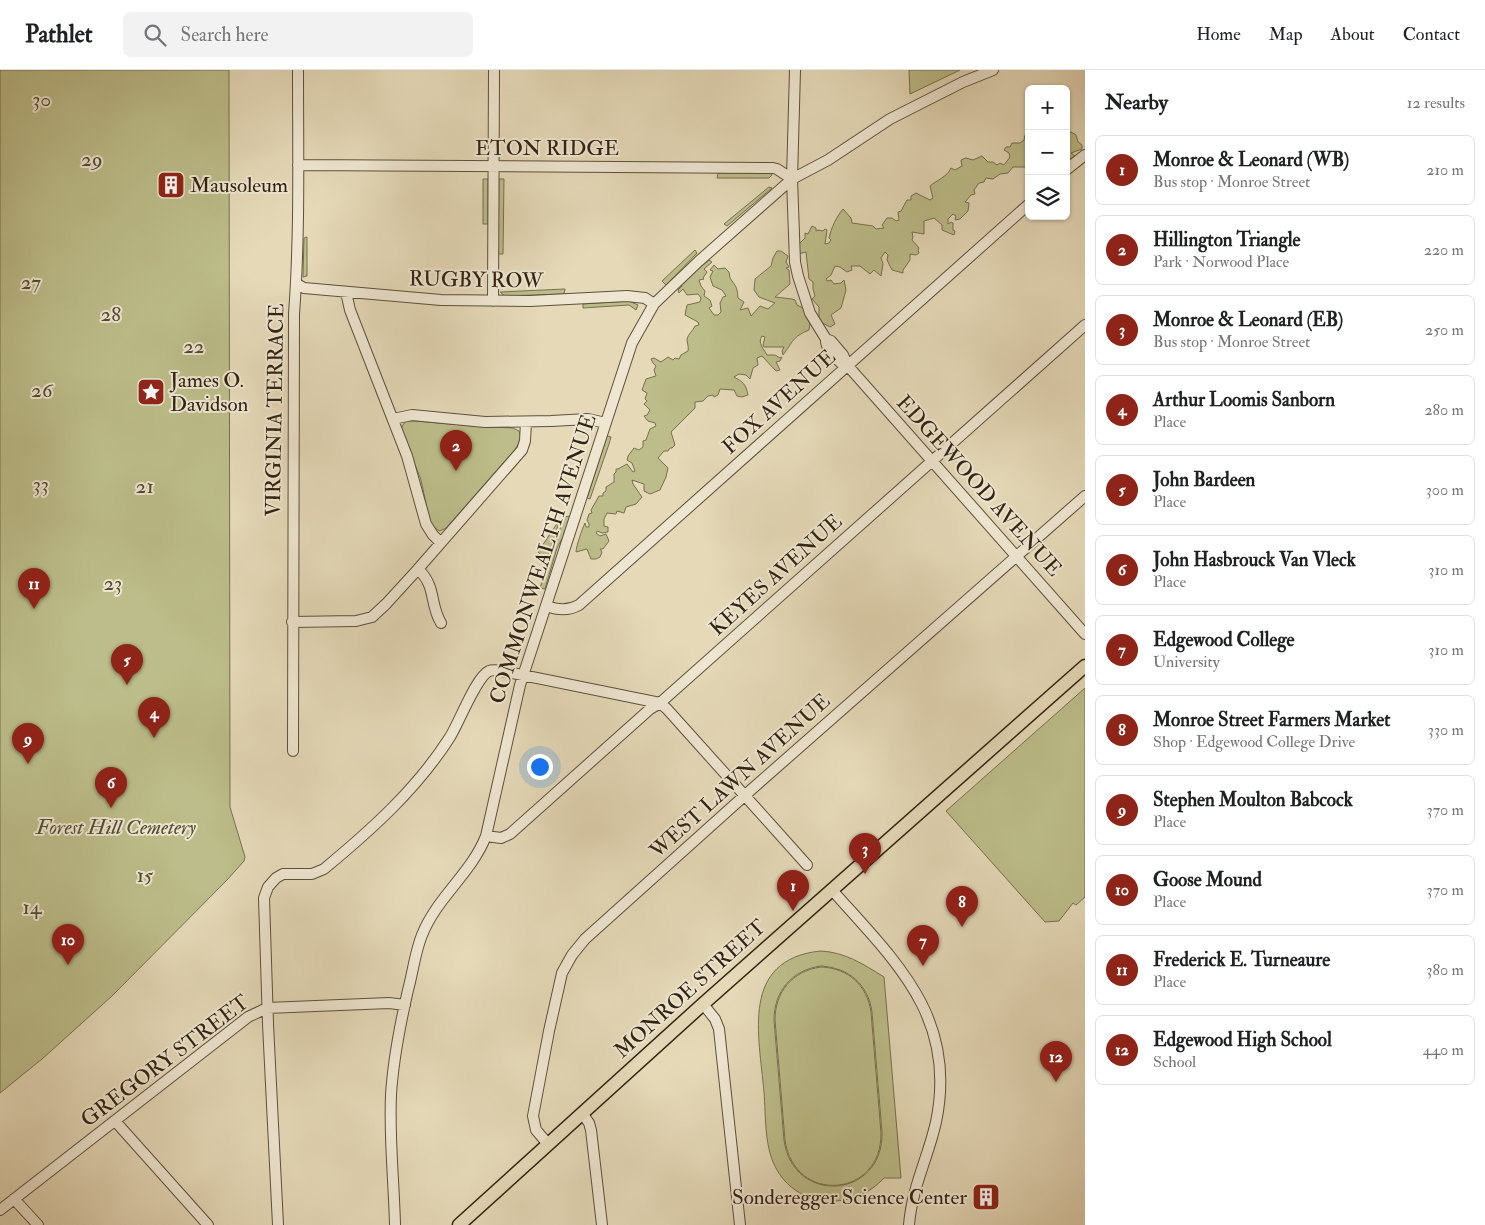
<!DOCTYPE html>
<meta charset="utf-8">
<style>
body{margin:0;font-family:"IM FELL Double Pica",serif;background:#f2f2f2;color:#202124}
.controls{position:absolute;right:15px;top:15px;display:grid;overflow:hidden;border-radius:8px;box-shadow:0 1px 4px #0004}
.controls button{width:45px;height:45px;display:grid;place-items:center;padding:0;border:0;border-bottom:1px solid #e0e0e0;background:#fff;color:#202124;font:25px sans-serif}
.you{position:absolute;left:539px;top:696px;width:18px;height:18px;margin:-12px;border:4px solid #fff;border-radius:50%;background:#1a73e8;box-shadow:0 0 0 8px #1a73e833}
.badge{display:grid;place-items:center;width:32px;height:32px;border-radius:50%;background:#8f2418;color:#fff;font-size:16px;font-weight:700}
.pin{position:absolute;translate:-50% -41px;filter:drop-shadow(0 1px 2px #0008)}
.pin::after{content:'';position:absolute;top:26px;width:18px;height:15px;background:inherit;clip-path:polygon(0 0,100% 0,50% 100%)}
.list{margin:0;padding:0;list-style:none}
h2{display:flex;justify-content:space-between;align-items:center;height:65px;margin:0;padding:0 20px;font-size:21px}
h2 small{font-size:16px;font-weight:400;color:#757577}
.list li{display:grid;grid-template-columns:32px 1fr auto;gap:15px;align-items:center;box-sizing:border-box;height:70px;margin:0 10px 10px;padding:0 10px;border:1px solid #e0e0e0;border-radius:8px}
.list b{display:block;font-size:19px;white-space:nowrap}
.list p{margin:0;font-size:16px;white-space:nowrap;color:#757577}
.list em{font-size:16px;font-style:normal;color:#757577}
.icon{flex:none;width:28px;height:28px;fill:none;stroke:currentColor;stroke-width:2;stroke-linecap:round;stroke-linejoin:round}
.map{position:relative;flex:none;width:1085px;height:1155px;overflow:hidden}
header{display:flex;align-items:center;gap:30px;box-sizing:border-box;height:70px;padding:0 25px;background:#fff;border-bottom:1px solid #e0e0e0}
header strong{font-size:24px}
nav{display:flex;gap:28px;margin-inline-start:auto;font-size:18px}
.search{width:350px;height:45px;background:#f2f2f2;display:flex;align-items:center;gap:12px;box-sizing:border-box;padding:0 18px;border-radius:8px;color:#757577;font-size:19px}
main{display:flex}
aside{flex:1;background:#fff}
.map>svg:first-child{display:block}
.green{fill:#bcbd8a;stroke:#76704e;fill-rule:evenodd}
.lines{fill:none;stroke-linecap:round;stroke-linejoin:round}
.minor-casing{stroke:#5d503c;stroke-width:12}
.major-casing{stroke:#302312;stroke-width:15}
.minor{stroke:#eee6d1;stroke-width:10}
.major{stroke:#e5d9b8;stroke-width:12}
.labels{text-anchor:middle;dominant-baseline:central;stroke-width:4;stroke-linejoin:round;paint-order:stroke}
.park-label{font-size:21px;font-style:italic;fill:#534a30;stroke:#eee6d1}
.street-label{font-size:21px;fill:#302312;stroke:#eee6d1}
.poi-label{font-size:21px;fill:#302312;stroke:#eee6d1;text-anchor:start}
</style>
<header>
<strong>Pathlet</strong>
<div class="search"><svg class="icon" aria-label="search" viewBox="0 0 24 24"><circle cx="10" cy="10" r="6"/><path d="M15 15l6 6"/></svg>Search here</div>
<nav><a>Home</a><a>Map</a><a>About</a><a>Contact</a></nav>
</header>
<main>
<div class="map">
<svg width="1085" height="1155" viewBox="0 0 1085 1155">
<rect width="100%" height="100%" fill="#e5d9b8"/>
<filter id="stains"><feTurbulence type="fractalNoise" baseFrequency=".004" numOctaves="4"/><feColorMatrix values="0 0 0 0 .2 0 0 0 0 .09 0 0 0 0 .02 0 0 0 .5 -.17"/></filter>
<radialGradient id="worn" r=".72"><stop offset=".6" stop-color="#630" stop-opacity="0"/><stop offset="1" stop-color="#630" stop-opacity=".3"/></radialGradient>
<path class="green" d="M0 0H229L230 737 245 787 244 791 227 810 112 926 42 989 0 1023Z
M909 0H960L910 24Z
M1071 62 1076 65 1078 72 1082 75V79L1071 83 1075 86 1066 94V63Z
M1025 65 1029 66V95L1027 97H1013L1008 103 1000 104 993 109 986 108 984 112 979 113 974 120 975 124 971 125 965 132 969 133 968 141 960 149 955 150 956 146 953 144 948 149V154L951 152 953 153V160L955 161 954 165 942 160V155L934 148 924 151V164L912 162 913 167 912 170 919 178 918 180 919 183 916 185 910 184V190L903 200V203L892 200 887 190 888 185 885 182 881 188 883 194 881 206 874 200 870 204 860 196H851L852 200 847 202 840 197 835 196 831 205 826 209 827 211 831 210 834 214 841 213 844 210 846 220 841 238 831 245 835 254 830 257 819 251V237L812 229 815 226 813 219V212L809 209 806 182 798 184 799 174 805 168V163L808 164 812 156 816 158V161L818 160 823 161 825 159 827 160 825 174 829 173 831 170 829 168C831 158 837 146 843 139L851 148 852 153 873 156 876 159 884 158 882 155 887 148H892L896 151 899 150 898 142 901 141 907 130H911V126L916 123 930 130 933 128 930 116C937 110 947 107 951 98L955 100 962 96 961 90 966 88 973 90 982 86 988 92H993L997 95 1000 93 1004 95 1010 87 1009 83 1004 80 1006 77H1010L1012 73H1020L1024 70Z
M718 103H770L772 105 769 108H717Z
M483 109H488V154H483Z
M499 109H504L503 184H498Z
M769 117 772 118 727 156 724 154Z
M307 167V206L303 207 304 168Z
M695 180 697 183 666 215 662 211Z
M777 181H781L788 186 786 192 789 197 786 198 789 200 790 214 775 227 792 229 795 230 797 235 803 238 810 254 809 260C792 267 793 272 783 285L782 281 784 277H764L763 275 765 267 762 266C757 273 764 279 767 285H775L780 288 782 287 780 291 776 292 780 300 776 301 762 286 757 288 758 295 753 298 750 309 746 305 739 304 734 307C743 312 746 314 748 325L742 327 737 326 734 320 720 319 718 325 714 327 713 325 708 326 703 331 695 332V338L671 362 675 375 672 378H670L668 381H664L658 388 668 398 666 407 660 420 650 424 644 421V414L632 410 633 414 642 427 636 434 626 437 624 443 617 441 616 444 607 443 604 449V456L608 457V462L602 463 597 461 596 463 600 466 606 464 609 471 603 479H600L602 482 600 487 596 489H591L587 479 576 482C576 477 582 459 585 453L586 457H589V454L587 450 589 444 592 443 591 440 599 426H603V423L606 421V417L614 412V404L616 402V399H618L627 394 633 402 635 401 632 393 627 390 628 386 634 378 639 380 643 377V371L646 370 650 359 656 356 655 353 648 351 644 346 647 345 650 340 644 334 647 331 645 329 647 323 642 320 646 309 656 306 654 300 656 296 653 293 651 289 654 288 661 292 668 287 673 290 675 288 679 289 681 285 688 281C689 277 687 273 687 269 688 264 693 261 695 256L699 255 698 252 685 245 687 235 700 232 701 228 698 224 687 225 683 219 679 223 678 220 682 216 681 213 709 190 712 192 704 199 707 202 703 208 704 209 699 210 701 216 705 221 704 226 710 230 712 236 709 238 714 245H718L721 242 720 233 723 227 726 226 722 220 713 216 710 207 713 201 710 200 714 195 718 199 725 198 729 202 730 208C736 217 737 216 738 228L744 232 740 240 748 238 751 246 760 236 768 239 775 233 759 227 754 220 755 209 771 196 773 188Z
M565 219 564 224 505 226 500 222Z
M629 231 638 235 636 240 629 235 583 238V234Z
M406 351H415L474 356 513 358 519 361C523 369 518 375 513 382L446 458 440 461 434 458 430 452 421 410 402 361V356Z
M607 366 611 367 609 374 590 429 587 428Z
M570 446 563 467 557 478 545 519 540 518 564 447Z
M560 449 547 490 543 485H541L538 482Z
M1085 618V827L1076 835 1073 833 1059 851 1045 852 946 741Z
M820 881C845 882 863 894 884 907L901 1108H884C855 1140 800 1140 777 1100 764 1078 766 1047 764 1022 759 965 740 890 820 881ZM821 896C849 898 868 914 872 942L882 1062C884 1129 793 1136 784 1070L774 950C774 921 792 900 821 896Z
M821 897C848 898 867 915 871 942L881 1063C882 1128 794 1135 785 1070L775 950C775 922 792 901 821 897Z"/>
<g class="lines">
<defs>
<path id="minor" d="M795 0 792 109 795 192 798 206 810 243 826 269 831 271 843 285 848 296 1085 564
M298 95 773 98 777 99 792 109
M1066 100 1085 85
M297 214 304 218 441 230 530 231 627 226 645 228 654 234
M346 222 350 240 407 386 426 454 433 465 440 472
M493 231 494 0
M826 269C825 278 834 287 841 293H845
M393 349 412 345 485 352 551 351 588 349 606 353
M418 499C437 517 429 533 441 553
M546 536C558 540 568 541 579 535L1029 134
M292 552 356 551 372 547 386 534 418 499 522 380 525 371 526 352
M293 681 294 244C300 163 298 81 298 0
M486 766 501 768 510 764 650 639 660 633 1085 255
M832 820C895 891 958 947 936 1052 928 1088 912 1117 909 1155
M703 934 715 949 719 959 740 1155
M582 1043 589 1053 591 1060 602 1155
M115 1051 208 1155
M548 1074 536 1060 533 1046 549 961 562 903 572 885 585 869 752 719 1085 426
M14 1129 38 1155
M0 1140 248 947 267 938 389 933 405 935
M278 1155 268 954 264 828 268 817 276 808 283 804H312L324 799C371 760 417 719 450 667 459 653 476 607 489 601 494 599 501 601 507 602L660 633 667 639 807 795
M395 1155C394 1112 389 1068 391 1025 393 990 400 955 408 920 413 902 415 882 422 865 437 827 471 804 486 766L520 615 632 273 654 234 699 191 792 109 828 90 890 49 963 12 993 0"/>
<path id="major" d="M459 1155 703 934 1085 596"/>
</defs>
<use href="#minor" class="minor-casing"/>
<use href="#major" class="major-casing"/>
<use href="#minor" class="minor"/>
<use href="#major" class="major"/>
</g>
<defs>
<symbol id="building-square" viewBox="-11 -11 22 22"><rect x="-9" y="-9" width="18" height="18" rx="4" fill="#8f2418" stroke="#eee6d1"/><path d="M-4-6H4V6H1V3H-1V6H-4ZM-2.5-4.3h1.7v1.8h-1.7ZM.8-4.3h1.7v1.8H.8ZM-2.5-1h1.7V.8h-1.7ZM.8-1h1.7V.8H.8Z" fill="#fff"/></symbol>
<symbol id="sight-square" viewBox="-11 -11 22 22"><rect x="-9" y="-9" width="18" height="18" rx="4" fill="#8f2418" stroke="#eee6d1"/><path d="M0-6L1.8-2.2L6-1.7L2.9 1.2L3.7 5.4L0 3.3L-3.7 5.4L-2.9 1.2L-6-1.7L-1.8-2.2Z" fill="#fff"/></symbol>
</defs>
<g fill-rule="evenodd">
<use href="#building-square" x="155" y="99" width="32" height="32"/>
<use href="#sight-square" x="135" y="306" width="32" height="32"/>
<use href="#building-square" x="970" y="1111" width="32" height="32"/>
</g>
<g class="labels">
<g class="park-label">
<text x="42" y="29">30</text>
<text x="92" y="89">29</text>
<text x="31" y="212">27</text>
<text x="111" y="244">28</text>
<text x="194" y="276">22</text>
<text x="42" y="320">26</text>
<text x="41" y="414">33</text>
<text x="145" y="416">21</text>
<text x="113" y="513">23</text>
<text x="116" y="757">Forest Hill Cemetery</text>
<text x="145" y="805">15</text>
<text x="32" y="837">14</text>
</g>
<g class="street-label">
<text x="547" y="78">ETON RIDGE</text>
<text transform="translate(476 210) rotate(1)">RUGBY ROW</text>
<text transform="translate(779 332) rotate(-42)">FOX AVENUE</text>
<text transform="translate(275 340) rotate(-89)">VIRGINIA TERRACE</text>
<text transform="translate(979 416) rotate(48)">EDGEWOOD AVENUE</text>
<text transform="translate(543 489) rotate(-72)">COMMONWEALTH AVENUE</text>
<text transform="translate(776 505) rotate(-42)">KEYES AVENUE</text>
<text transform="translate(740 706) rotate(-42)">WEST LAWN AVENUE</text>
<text transform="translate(690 919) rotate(-42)">MONROE STREET</text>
<text transform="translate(165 991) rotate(-37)">GREGORY STREET</text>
</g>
<g class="poi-label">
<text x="190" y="115">Mausoleum</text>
<text x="170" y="310">James O.<tspan x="170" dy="24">Davidson</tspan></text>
<text x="967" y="1127" text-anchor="end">Sonderegger Science Center</text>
</g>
</g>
<rect width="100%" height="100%" filter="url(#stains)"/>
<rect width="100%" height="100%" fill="url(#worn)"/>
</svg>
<div class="controls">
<button>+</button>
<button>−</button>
<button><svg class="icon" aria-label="layers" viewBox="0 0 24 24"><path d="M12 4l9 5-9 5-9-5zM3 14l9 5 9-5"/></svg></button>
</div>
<div class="you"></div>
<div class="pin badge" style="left:793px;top:841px">1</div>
<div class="pin badge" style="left:456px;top:401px">2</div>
<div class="pin badge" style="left:865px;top:804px">3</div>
<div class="pin badge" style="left:154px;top:668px">4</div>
<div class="pin badge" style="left:127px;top:615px">5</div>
<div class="pin badge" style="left:111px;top:738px">6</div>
<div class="pin badge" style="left:923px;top:896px">7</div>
<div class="pin badge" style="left:962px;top:857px">8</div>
<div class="pin badge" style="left:28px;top:694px">9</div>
<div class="pin badge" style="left:68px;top:895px">10</div>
<div class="pin badge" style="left:34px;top:539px">11</div>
<div class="pin badge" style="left:1056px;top:1012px">12</div>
</div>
<aside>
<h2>Nearby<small>12 results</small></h2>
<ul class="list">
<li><span class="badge">1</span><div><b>Monroe &amp; Leonard (WB)</b><p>Bus stop · Monroe Street</p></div><em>210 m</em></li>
<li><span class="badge">2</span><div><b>Hillington Triangle</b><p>Park · Norwood Place</p></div><em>220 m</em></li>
<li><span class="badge">3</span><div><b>Monroe &amp; Leonard (EB)</b><p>Bus stop · Monroe Street</p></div><em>250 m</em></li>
<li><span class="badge">4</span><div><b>Arthur Loomis Sanborn</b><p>Place</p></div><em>280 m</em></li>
<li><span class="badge">5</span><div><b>John Bardeen</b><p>Place</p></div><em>300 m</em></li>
<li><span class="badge">6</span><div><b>John Hasbrouck Van Vleck</b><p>Place</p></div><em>310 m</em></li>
<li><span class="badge">7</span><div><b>Edgewood College</b><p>University</p></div><em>310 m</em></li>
<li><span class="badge">8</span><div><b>Monroe Street Farmers Market</b><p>Shop · Edgewood College Drive</p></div><em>330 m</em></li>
<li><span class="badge">9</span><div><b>Stephen Moulton Babcock</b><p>Place</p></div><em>370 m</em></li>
<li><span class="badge">10</span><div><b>Goose Mound</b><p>Place</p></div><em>370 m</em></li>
<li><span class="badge">11</span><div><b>Frederick E. Turneaure</b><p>Place</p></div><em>380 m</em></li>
<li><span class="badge">12</span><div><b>Edgewood High School</b><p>School</p></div><em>440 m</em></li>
</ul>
</aside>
</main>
